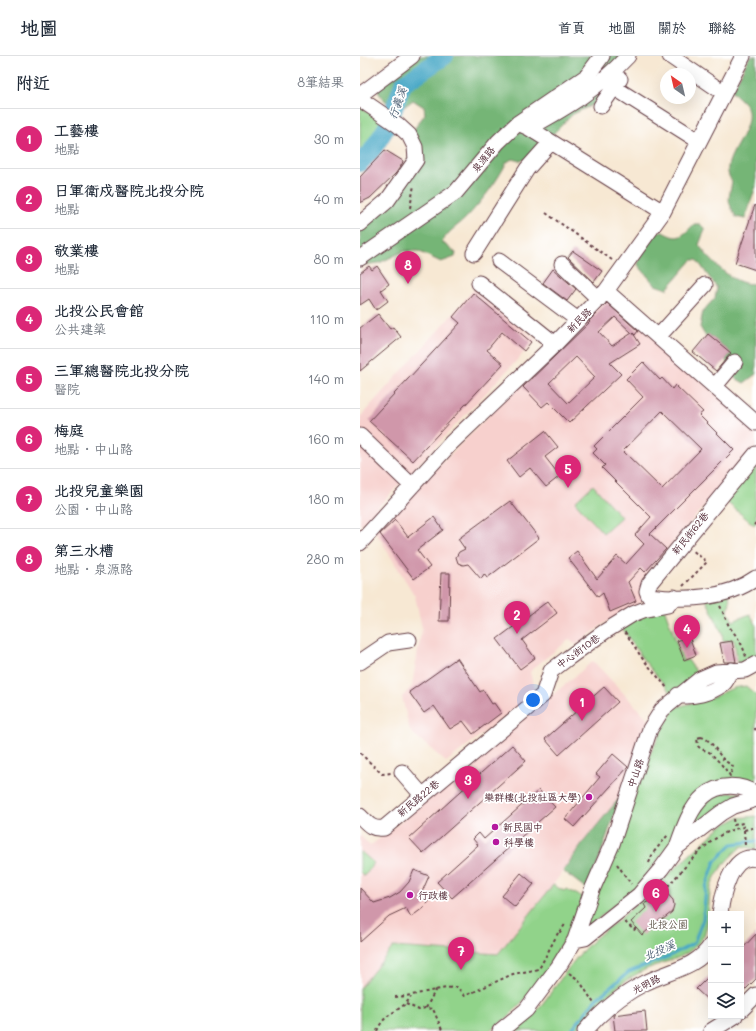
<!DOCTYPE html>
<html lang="zh-TW">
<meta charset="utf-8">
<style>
body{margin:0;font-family:Mali,"LXGW WenKai TC",sans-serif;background:#f2f2f3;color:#1f2937}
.controls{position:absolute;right:12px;bottom:12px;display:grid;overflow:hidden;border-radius:0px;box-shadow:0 4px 16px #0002}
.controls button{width:36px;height:36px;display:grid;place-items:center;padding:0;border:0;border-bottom:1px solid #e0e1e3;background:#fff;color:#1f2937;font:20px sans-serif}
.compass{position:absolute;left:300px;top:12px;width:36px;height:36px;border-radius:50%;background:#fff;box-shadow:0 4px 16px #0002;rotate:326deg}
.you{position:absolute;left:173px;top:644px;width:14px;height:14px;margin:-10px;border:3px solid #fff;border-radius:50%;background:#1a73e8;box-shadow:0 0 0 6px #1a73e833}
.badge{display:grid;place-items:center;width:26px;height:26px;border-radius:50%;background:#db2777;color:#fff;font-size:13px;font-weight:700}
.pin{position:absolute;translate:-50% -33px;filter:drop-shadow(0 1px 2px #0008)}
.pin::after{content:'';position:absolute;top:21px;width:14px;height:12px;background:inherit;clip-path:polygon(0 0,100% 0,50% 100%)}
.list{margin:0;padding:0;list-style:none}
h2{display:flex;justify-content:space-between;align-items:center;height:52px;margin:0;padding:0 16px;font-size:17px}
h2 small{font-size:13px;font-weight:400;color:#747a83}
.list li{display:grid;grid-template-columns:26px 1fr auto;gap:12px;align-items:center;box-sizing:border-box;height:60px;padding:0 16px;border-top:1px solid #e0e1e3}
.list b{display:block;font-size:15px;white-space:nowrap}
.list p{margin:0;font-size:13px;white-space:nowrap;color:#747a83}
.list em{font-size:13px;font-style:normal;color:#747a83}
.icon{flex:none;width:22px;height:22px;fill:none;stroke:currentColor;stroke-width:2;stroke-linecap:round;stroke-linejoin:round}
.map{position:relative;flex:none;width:396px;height:975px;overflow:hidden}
header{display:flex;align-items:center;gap:24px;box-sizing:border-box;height:56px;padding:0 20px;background:#fff;border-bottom:1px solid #e0e1e3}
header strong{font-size:19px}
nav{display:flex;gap:22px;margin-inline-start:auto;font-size:14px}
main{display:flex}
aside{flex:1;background:#fff}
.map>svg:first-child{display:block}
.built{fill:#f7d0cd}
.green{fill:#91d38a;stroke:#6e795a}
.forest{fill:#74b576;stroke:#5f6a50}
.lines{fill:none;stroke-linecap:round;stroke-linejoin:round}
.stream{stroke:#47a7c6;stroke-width:3}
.river{stroke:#47a7c6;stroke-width:18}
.building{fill:#d097aa;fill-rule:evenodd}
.minor-casing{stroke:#643d44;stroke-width:17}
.path{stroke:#643d44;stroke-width:2;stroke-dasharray:3 3;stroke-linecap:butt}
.minor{stroke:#fff;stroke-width:15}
.poi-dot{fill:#b5179e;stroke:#fff;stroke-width:1.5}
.labels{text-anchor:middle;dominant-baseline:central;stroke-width:3.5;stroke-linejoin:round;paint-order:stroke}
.street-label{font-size:10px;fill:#4a1f2b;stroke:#fff}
.poi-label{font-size:10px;fill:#4a1f2b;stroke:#fff;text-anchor:start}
.park-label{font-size:10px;fill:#5f5548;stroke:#fff}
.water-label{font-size:11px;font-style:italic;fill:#495c71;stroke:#fff}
</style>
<header>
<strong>地圖</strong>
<nav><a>首頁</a><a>地圖</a><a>關於</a><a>聯絡</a></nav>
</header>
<main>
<aside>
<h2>附近<small>8筆結果</small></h2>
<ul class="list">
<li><span class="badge">1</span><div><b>工藝樓</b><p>地點</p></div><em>30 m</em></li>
<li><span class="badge">2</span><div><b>日軍衛戍醫院北投分院</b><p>地點</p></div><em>40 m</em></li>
<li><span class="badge">3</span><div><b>敬業樓</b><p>地點</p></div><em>80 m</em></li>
<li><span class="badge">4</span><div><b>北投公民會館</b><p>公共建築</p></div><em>110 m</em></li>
<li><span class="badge">5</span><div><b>三軍總醫院北投分院</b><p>醫院</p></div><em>140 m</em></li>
<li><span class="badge">6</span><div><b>梅庭</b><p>地點 · 中山路</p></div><em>160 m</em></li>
<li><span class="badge">7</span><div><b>北投兒童樂園</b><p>公園 · 中山路</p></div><em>180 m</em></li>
<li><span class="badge">8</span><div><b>第三水槽</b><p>地點 · 泉源路</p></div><em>280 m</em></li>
</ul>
</aside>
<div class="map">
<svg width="396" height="975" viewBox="0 0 396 975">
<rect width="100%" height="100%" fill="#fff"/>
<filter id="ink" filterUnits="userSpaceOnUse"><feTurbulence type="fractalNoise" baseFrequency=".025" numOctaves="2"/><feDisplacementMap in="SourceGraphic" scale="8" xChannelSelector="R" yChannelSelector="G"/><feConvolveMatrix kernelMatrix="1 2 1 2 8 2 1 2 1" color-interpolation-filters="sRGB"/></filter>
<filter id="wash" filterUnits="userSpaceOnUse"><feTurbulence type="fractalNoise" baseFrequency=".012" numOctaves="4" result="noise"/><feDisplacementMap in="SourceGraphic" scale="16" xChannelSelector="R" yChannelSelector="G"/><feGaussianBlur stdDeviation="0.9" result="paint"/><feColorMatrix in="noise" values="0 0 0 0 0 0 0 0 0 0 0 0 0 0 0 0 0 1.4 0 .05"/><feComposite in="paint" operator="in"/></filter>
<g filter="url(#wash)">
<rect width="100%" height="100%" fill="#f7e8d3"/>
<path class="built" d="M114 233 176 284 0 470V361L84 268Z
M247 240 396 375V390L282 523V546L245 567 216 589 210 583 177 609 170 616 175 637 86 706 50 675 42 641 52 630 62 572 55 540 15 475Z
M233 605 288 663 261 740 221 789 193 829 138 898 33 891 0 932V779L10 790 41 766Z"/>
<path class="green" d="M0 51 34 71 0 113Z
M396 405V467L394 469 363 443Z
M233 429 261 461 243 477 215 446Z
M368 535 370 545 368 556 373 565 390 558 396 568V599L378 608 374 584 363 585 362 577 345 541Z
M303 549 323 605 328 604 337 617 312 638 282 602 259 567Z
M386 630 396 639V731L366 725 312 785 280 828 221 877 286 706 314 652 353 641 373 632Z
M358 737H381L380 740 330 774 337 756Z
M396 760V793L382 790C368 802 352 819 350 837 348 850 350 873 341 884 325 904 310 903 289 912 259 925 235 949 216 975H154C164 966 175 957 183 947 209 913 220 890 258 865L360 771 377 762Z
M0 795 14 807 4 820 0 816Z
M193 829 204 835 206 833 224 842 211 868 212 870 177 930 148 961 130 975H0V932L33 891 138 898Z"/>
<path class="forest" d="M55 0H268L234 48 213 58 169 102 160 105 152 103 147 106C136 127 122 145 106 162 98 170 88 175 82 186L96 197 95 201 81 206 58 195H44L19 207 0 209V161L25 137 45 112 55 86 52 76 65 58 64 51 53 44 40 54C29 49 22 44 17 33Z
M390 0H396V130L385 163 376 161C366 142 369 145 372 125 355 105 396 77 387 51 384 45 376 40 372 35Z
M334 168H340L345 173 339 189C349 203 376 233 396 227V318L384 327 372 320 366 304 371 297 348 278 346 281 340 271 343 255 355 242 357 232 337 204H332L307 233 295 229 278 209C278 199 291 179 301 175 318 185 321 182 334 168Z
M261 740 228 834 203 815 221 789Z"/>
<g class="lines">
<path class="stream" d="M211 975 236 943 269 916 310 900 334 887 343 863 346 831 355 805 372 788 396 785"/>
<path class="river" d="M0 107 13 93 28 69 43 28 85 0"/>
</g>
<g id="blocks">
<path class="building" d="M25 94 43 105 42 108 36 117 10 142 0 147V121Z
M395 149H396V214L375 207Z
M213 195 242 215 234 226 208 201Z
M9 210 12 214 17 210 29 228 21 234 28 245 16 254 9 243 0 249V217Z
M193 213 216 233 207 245 183 227Z
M113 237 171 286 164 295 142 276 127 294 143 308 53 405 9 365 100 267 93 261Z
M247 247 278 275 275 279 273 277 280 288 250 307 261 318 209 367 188 346 182 351 163 331 230 266 229 265ZM255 261 272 277 252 290 239 276ZM216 301 235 321 208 347 189 327Z
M18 258 30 273 33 271 41 281 0 315V272Z
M348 278 371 297 356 315 333 296Z
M283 306 300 324 302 322 312 333 315 329 343 356 339 359 374 394 290 478 306 493 285 516 281 512 268 526 276 545 250 556 243 537 238 541 208 502 217 495 237 523 257 500 266 508 284 488 275 479 291 461 242 412 245 409 233 397 237 393 234 390 283 341 266 323ZM302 355 341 393 302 433 263 395Z
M185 375 198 391 185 401 200 420 186 431 170 412 159 421 147 405Z
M150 445 179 482 127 522 124 518 121 523 108 508 103 509 98 507 96 501 99 496 105 493 98 483Z
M74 461 83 474 57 494 70 511 54 523 20 478 35 464 48 481Z
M81 517H90L89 565H79Z
M188 545 197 557 162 584 175 602 160 613 137 583Z
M329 580 336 599 324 604 317 585Z
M372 585 376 606H364L360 587Z
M97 602 120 636 123 634 132 648 134 647 141 657 113 678 103 665 90 673 74 650 64 657 49 636Z
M244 631 258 646 199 699 185 683Z
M152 689 166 705 63 797 49 782Z
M253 698 268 711 214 771 205 763 240 721 236 718Z
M179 734 195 751 92 842 77 826 118 789 113 783 119 777 124 783Z
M54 814 69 820 62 836 70 843 63 852 51 861 46 852 29 860 0 886V832L14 847 30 842 40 836 49 826Z
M161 817 174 828 155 851 142 840Z
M303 833 313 844 314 849 312 856 302 864 301 863 282 879 271 866 286 852 284 848 289 845H290Z
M396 878V923L381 938V894Z
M351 918V947L336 933Z
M285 955 287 975H255L253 959Z"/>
</g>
</g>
<g filter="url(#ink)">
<use href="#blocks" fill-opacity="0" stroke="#643d44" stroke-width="1"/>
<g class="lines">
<defs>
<path id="minor" d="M310 0 364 37
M255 32 339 85
M0 39 52 0
M0 43 38 69 49 79 55 91 56 104 27 145 0 168
M241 50 260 23
M158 67 169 72 303 156
M169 72C209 50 236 34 268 0
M114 197 167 113 191 86
M0 202 96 136 138 86 158 67 227 20 242 0
M139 205 218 264
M202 208 239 243
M119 227 195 288
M246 235 396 367
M298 281 345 229
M355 330 375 306
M0 380 52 430
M396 398 289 528 287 535 289 540C324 545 367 543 396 522
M0 487 91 387 195 288 246 235 303 156 383 0
M0 606 28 587 49 584
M318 639C333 642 351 637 363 628 367 625 369 618 372 614
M42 716 62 739
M0 760C8 768 12 774 24 772L183 639 191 615 208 602 244 576 273 558 283 554 308 549 314 541
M317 791C323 774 330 752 344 740 359 727 381 728 396 738
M360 858C362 841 371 795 396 803
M215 884 225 882 279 839 301 813 317 791 361 757 373 750 396 743
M381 954 396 939
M140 975 166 954 199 910 215 884 232 834 252 788 290 673 302 654 340 623 356 616 385 614 396 608
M225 975C242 955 261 939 285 927 308 915 337 912 351 889
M351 975 375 960"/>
</defs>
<use href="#minor" class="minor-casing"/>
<path class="path" d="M50 152 54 129
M186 157 252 204
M394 469 396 467
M323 530 347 506 332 494
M360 550C364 557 366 566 371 573 378 582 383 589 386 601
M265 576 282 602 308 633
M396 672 395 673 396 674
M341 681C351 683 357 696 363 703 365 706 370 707 373 711L370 720C368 715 353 699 349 696 345 694 341 694 338 690L337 682Z
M0 697 22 718 31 717
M373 763 374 769 383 767 384 771
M384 774 385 790
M289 807 293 797 308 779
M257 808 271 828
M304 829 306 832C329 808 350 776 384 771V774L396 771
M265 866 274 874 276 872
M209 917 219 924 235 949
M35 941C57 940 75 932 97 931L105 940 153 918 179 913 199 875 200 876 206 867
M46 948 59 954 65 952 73 953 82 974 79 975
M66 952 76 933
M17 975C25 955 40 957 51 941"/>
<use href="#minor" class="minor"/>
</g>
</g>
<g class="poi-dot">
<circle cx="229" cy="741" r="4"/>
<circle cx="135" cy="771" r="4"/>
<circle cx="136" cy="786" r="4"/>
<circle cx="50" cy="839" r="4"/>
</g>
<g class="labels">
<g class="street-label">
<text transform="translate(123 103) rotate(-51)">泉源路</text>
<text transform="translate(219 264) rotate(-45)">新民路</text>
<text transform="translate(330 477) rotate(-51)">新民街62巷</text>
<text transform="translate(218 595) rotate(-36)">中心街10巷</text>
<text transform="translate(275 717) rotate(-71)">中山路</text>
<text transform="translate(58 742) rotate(-40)">新民路22巷</text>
<text transform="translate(286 928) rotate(-27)">光明路</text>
</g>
<g class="poi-label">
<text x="221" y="741" text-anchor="end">樂群樓(北投社區大學)</text>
<text x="143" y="771">新民國中</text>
<text x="144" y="786">科學樓</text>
<text x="58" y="839">行政樓</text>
</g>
<g class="park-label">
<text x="308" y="868">北投公園</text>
</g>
<g class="water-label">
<text transform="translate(37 47) rotate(-70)">行義溪</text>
<text transform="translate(299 894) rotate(-24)">北投溪</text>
</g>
</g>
</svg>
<div class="controls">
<button>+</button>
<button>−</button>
<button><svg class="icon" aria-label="layers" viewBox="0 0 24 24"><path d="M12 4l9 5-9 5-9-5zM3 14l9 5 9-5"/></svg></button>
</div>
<svg class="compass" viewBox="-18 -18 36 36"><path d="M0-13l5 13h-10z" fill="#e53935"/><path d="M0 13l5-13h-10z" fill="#747a83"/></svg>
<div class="you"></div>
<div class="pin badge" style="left:222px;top:665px">1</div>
<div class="pin badge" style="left:157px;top:578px">2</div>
<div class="pin badge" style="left:108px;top:743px">3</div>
<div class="pin badge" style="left:327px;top:592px">4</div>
<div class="pin badge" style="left:208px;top:432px">5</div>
<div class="pin badge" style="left:296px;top:856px">6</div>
<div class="pin badge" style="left:101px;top:914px">7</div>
<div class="pin badge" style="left:48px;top:228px">8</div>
</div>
</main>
